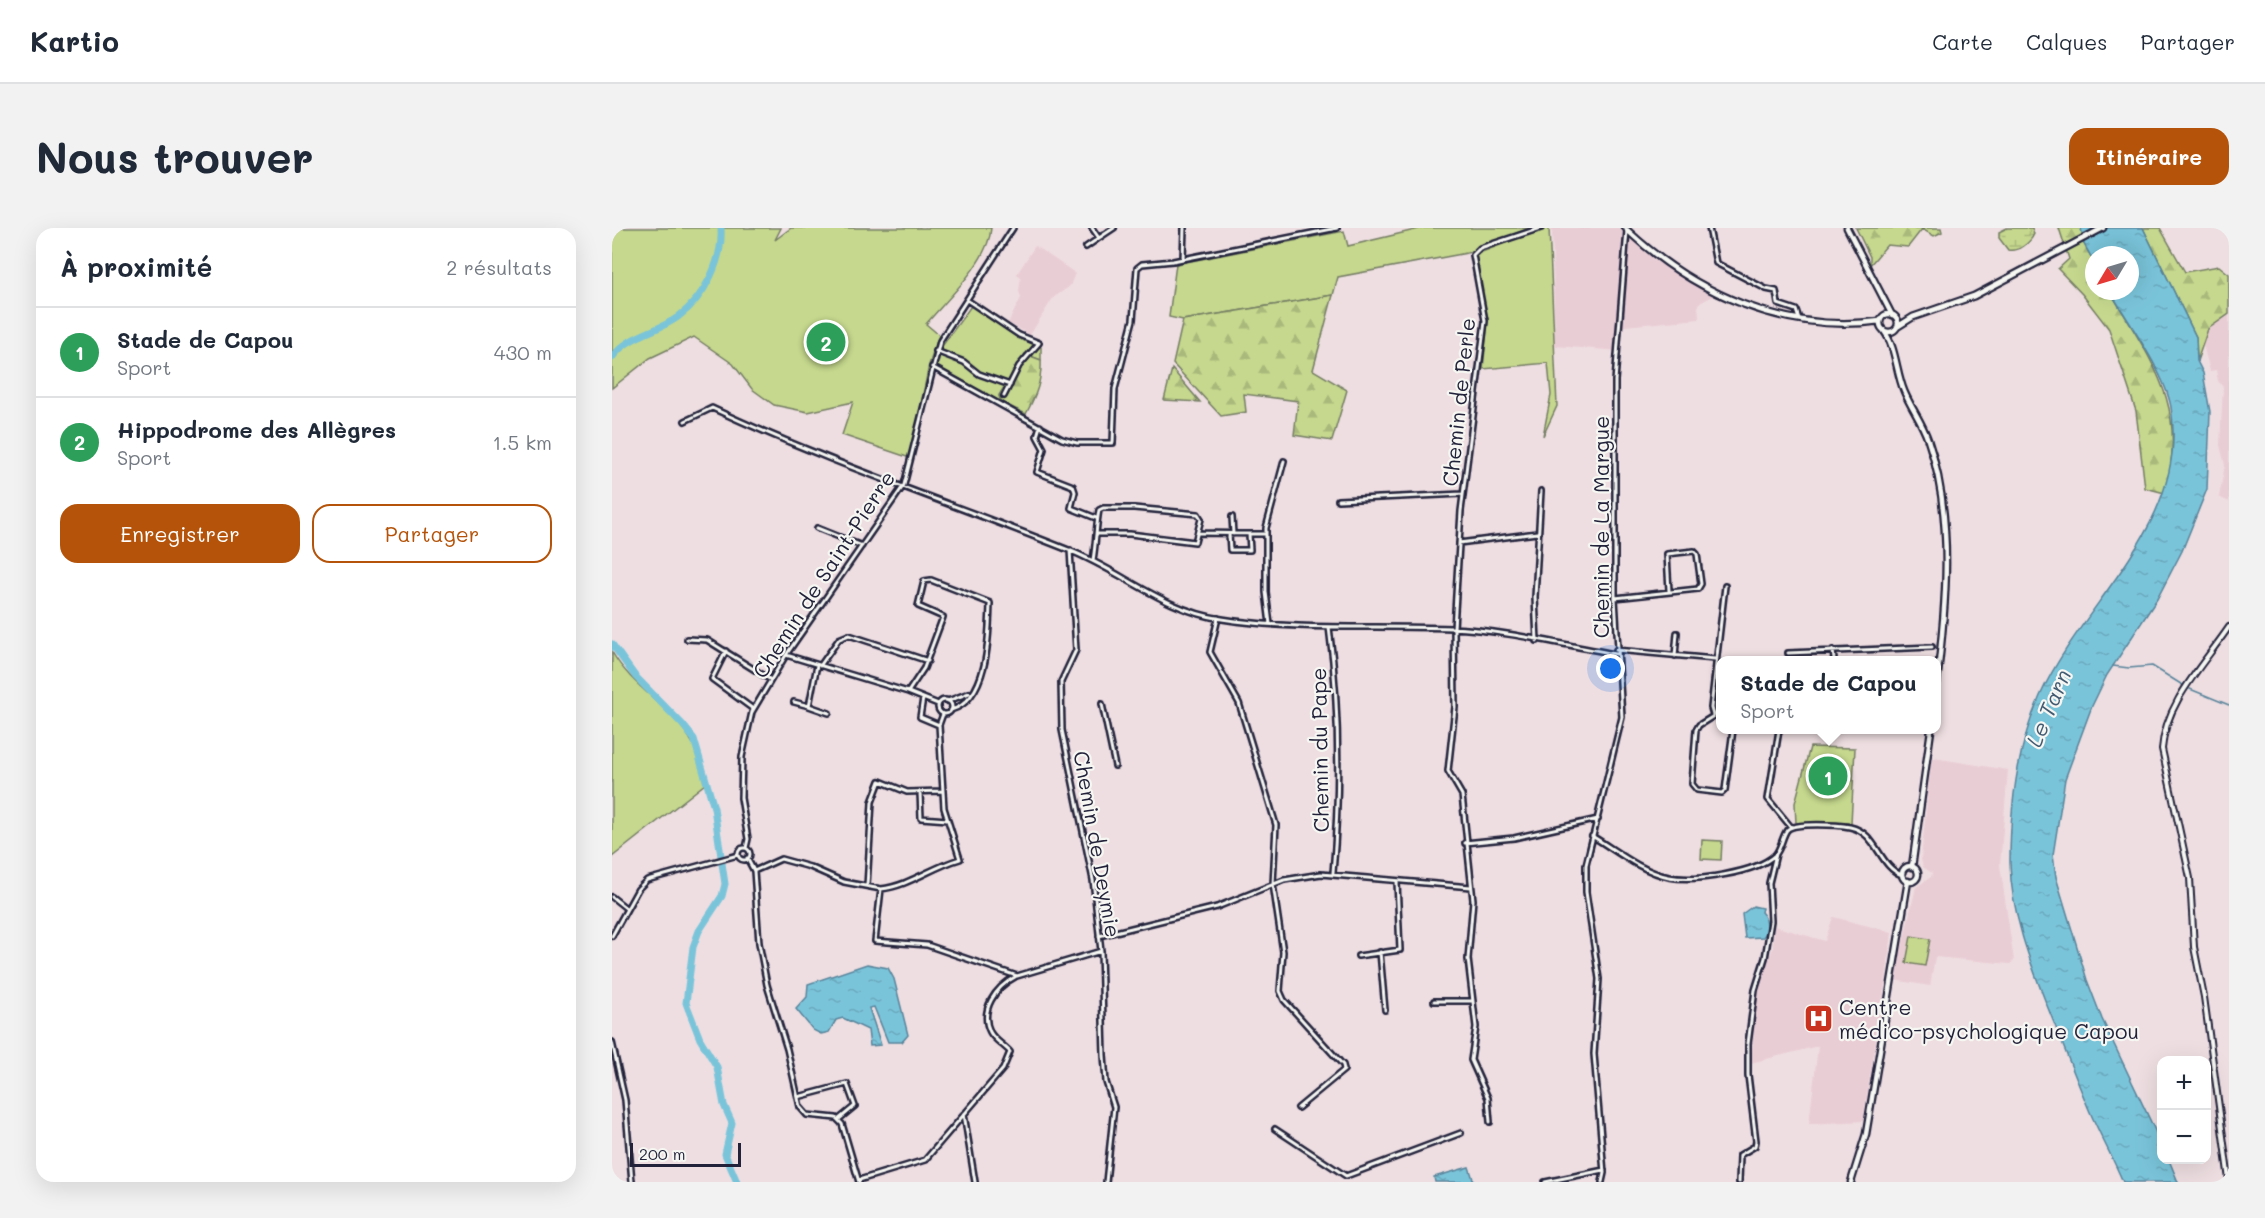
<!DOCTYPE html>
<html lang="fr">
<meta charset="utf-8">
<style>
body{margin:0;font-family:Mali,sans-serif;background:#f2f2f3;color:#1f2937}
.controls{position:absolute;right:18px;bottom:18px;display:grid;overflow:hidden;border-radius:12px;box-shadow:0 6px 24px #0002}
.controls button{width:54px;height:54px;display:grid;place-items:center;padding:0;border:0;border-bottom:2px solid #e0e1e3;background:#fff;color:#1f2937;font:30px sans-serif}
.compass{position:absolute;left:1473px;top:18px;width:54px;height:54px;border-radius:50%;background:#fff;box-shadow:0 6px 24px #0002;rotate:232deg}
.scale{position:absolute;left:18px;bottom:15px;width:111px;box-sizing:border-box;padding-left:6px;border:3px solid #22223b;border-top:0;font-size:16px;line-height:21px;white-space:nowrap;color:#22223b;-webkit-text-stroke:4px #f6f6f2;paint-order:stroke}
.you{position:absolute;left:999px;top:441px;width:21px;height:21px;margin:-15px;border:4px solid #fff;border-radius:50%;background:#1a73e8;box-shadow:0 0 0 9px #1a73e833}
.badge{display:grid;place-items:center;width:39px;height:39px;border-radius:50%;background:#b45309;color:#fff;font-size:20px;font-weight:700}
.pin{position:absolute;translate:-50% -50%;border:3px solid #fff;box-shadow:0 2px 6px #0006}
.popup{position:absolute;left:1104px;top:428px;width:225px;height:78px;box-sizing:border-box;display:grid;place-content:center;border-radius:12px;background:#fff;filter:drop-shadow(0 2px 4px #0005);font-size:20px;white-space:nowrap;color:#747a83}
.popup b{font-size:22px;color:#1f2937}
.popup::after{content:'';position:absolute;left:50%;top:100%;margin-left:-12px;border:12px solid transparent;border-top-color:#fff}
.list{margin:0;padding:0;list-style:none}
h2{display:flex;justify-content:space-between;align-items:center;height:78px;margin:0;padding:0 24px;font-size:26px}
h2 small{font-size:20px;font-weight:400;color:#747a83}
.list li{display:grid;grid-template-columns:39px 1fr auto;gap:18px;align-items:center;box-sizing:border-box;height:90px;padding:0 24px;border-top:2px solid #e0e1e3}
.list b{display:block;font-size:22px;white-space:nowrap}
.list p{margin:0;font-size:20px;white-space:nowrap;color:#747a83}
.list em{font-size:20px;font-style:normal;color:#747a83}
.actions{display:flex;gap:12px;padding:18px 24px}
.actions a{flex:1;padding:14px 0;border:2px solid #b45309;border-radius:18px;text-align:center;font-size:21px;color:#b45309}
.actions .main{background:#b45309;color:#fff}
.map{position:relative;flex:none;width:1617px;height:954px;overflow:hidden;border-radius:18px}
header{display:flex;align-items:center;gap:36px;box-sizing:border-box;height:84px;padding:0 30px;background:#fff;border-bottom:2px solid #e0e1e3}
header strong{font-size:28px}
nav{display:flex;gap:33px;margin-inline-start:auto;font-size:21px}
.intro{display:flex;align-items:center;justify-content:space-between;box-sizing:border-box;height:144px;padding:0 36px}
h1{margin:0;font-size:42px}
.button{padding:15px 27px;border-radius:18px;background:#b45309;color:#fff;font-size:21px;font-weight:700}
main{display:flex;gap:36px;padding:0 36px}
aside{flex:1;background:#fff;border-radius:18px;box-shadow:0 6px 24px #0002}
.map>svg:first-child{display:block}
.built{fill:#e9cdd5}
.green{fill:#c5d88d;stroke:#747d64;stroke-width:1.5}
.forest{fill:url(#forest-firs);stroke:#747d64;stroke-width:1.5}
.wetland{fill:url(#wetland-marsh);stroke:#747d64;stroke-width:1.5}
.water{fill:url(#water-ripples);stroke:#57839a;stroke-width:1.5}
.lines{fill:none;stroke-linecap:round;stroke-linejoin:round}
.stream{stroke:#57839a;stroke-width:1.5}
.river{stroke:#7ac4da;stroke-width:7}
.street-casing{stroke:#22223b;stroke-width:8}
.secondary-casing{stroke:#22223b;stroke-width:8}
.primary-casing{stroke:#22223b;stroke-width:9}
.street{stroke:#f6f6f2;stroke-width:3}
.secondary{stroke:#f6f6f2;stroke-width:4}
.primary{stroke:#f6f6f2;stroke-width:4.5}
.labels{text-anchor:middle;dominant-baseline:central;stroke-width:4.5;stroke-linejoin:round;paint-order:stroke}
.street-label{font-size:21px;fill:#22223b;stroke:#f6f6f2}
.poi-label{font-size:21px;fill:#22223b;stroke:#f6f6f2;text-anchor:start}
.water-label{font-size:22px;font-style:italic;fill:#415b73;stroke:#f6f6f2}
</style>
<header>
<strong>Kartio</strong>
<nav><a>Carte</a><a>Calques</a><a>Partager</a></nav>
</header>
<div class="intro"><h1>Nous trouver</h1><a class="button">Itinéraire</a></div>
<main>
<aside>
<h2>À proximité<small>2 résultats</small></h2>
<ul class="list">
<li><span class="badge" style="background:#2e9e5b">1</span><div><b>Stade de Capou</b><p>Sport</p></div><em>430 m</em></li>
<li><span class="badge" style="background:#2e9e5b">2</span><div><b>Hippodrome des Allègres</b><p>Sport</p></div><em>1.5 km</em></li>
</ul>
<div class="actions"><a class="main">Enregistrer</a><a>Partager</a></div>
</aside>
<div class="map">
<svg width="1617" height="954" viewBox="0 0 1617 954">
<defs>
<pattern id="forest-firs" width="22" height="20" patternUnits="userSpaceOnUse" patternTransform="scale(1.5)"><rect width="22" height="20" fill="#c5d88d"/><path d="M5 1l3.5 6h-7zM16 11l3.5 6h-7z" fill="#a9b97b"/></pattern>
<pattern id="wetland-marsh" width="20" height="14" patternUnits="userSpaceOnUse" patternTransform="scale(1.5)"><rect width="20" height="14" fill="#c5d88d"/><path d="M1 5h8M5 5V1M11 12h8M15 12V8" fill="none" stroke="#a9b97b"/></pattern>
<pattern id="water-ripples" width="26" height="14" patternUnits="userSpaceOnUse" patternTransform="scale(1.5)"><rect width="26" height="14" fill="#7ac4da"/><path d="M2 4q2-2 4 0t4 0M15 11q2-2 4 0t4 0" fill="none" stroke="#69a8bc"/></pattern>
</defs>
<rect width="100%" height="100%" fill="#eedee1"/>
<filter id="ink" filterUnits="userSpaceOnUse"><feTurbulence type="fractalNoise" baseFrequency=".0167" numOctaves="2"/><feDisplacementMap in="SourceGraphic" scale="12" xChannelSelector="R" yChannelSelector="G"/><feConvolveMatrix kernelMatrix="1 2 1 2 8 2 1 2 1" color-interpolation-filters="sRGB"/></filter>
<g filter="url(#ink)">
<path class="built" d="M940 0H1007L1042 32 1101 68 1086 76 1087 91 1012 98 1008 123 943 118Z
M423 18 463 45 458 58 441 70 418 107 396 95 409 70 407 63 409 49 405 46Z
M1617 86V274L1607 269 1613 237 1608 217 1611 159 1606 153 1604 142 1598 143 1591 117 1596 101Z
M1322 530 1396 542 1388 637 1402 733 1398 736 1323 729 1318 758 1282 752 1304 659 1319 649 1320 645 1311 639 1309 631 1319 534Z
M1221 689 1280 704 1275 744 1251 893 1197 896 1206 818 1139 835 1144 775 1147 755 1161 720 1162 698 1213 713Z"/>
<path class="green" d="M0 0H169L163 12 179 0H379C377 33 335 71 314 96L327 107 317 137 298 230 230 207 241 174 196 184 162 177 140 161 121 136 82 109 38 130 0 160Z
M811 0H917L855 25 726 49 721 67 571 92 557 89 564 36 732 3 736 18Z
M933 0H937L945 178 931 208 939 167 936 135 871 141 876 92 862 27Z
M359 78 405 109 429 119V132L413 126 387 167 389 174 324 138 328 121Z
M0 424C20 460 62 480 81 516 88 527 90 544 93 556L0 629Z
M1198 519 1243 520 1239 595H1184L1183 575Z
M1090 612 1110 613 1109 632 1089 631Z
M1299 708 1318 711 1313 738 1294 735Z"/>
<path class="forest" d="M1244 0H1329L1330 4 1322 8 1310 1 1296 19 1275 17 1258 37V29Z
M1447 0H1469L1472 16 1482 34V63H1498C1540 135 1577 177 1553 265L1533 260 1524 183 1497 101 1470 66 1446 41 1457 31Z
M1531 0H1548L1573 44 1607 38 1617 46V86L1596 101 1585 133 1584 109Z
M721 67 701 142 735 162 720 213 682 207 686 173 632 166 634 184 609 188 561 136 571 92Z
M413 126 429 132C430 153 424 167 414 186L389 174 387 168Z
M560 141 588 174 552 172Z"/>
<path class="wetland" d="M1395 0H1420L1422 6C1418 15 1407 24 1396 22L1387 10V4Z"/>
<path class="water" d="M1469 0H1531L1584 109 1585 133 1591 145 1598 184 1595 261 1570 323 1545 371 1495 447 1480 478 1453 551 1441 627 1444 649 1475 752 1490 791 1549 915 1550 932H1557L1566 954H1511C1501 930 1488 907 1478 884 1463 849 1450 814 1436 780 1418 734 1399 685 1398 635 1398 579 1405 519 1428 468 1471 372 1578 296 1559 179 1553 145 1516 94 1498 63H1518V27H1482V34L1472 16Z
M1141 678 1150 680 1149 684C1155 690 1158 702 1151 709L1133 710 1130 686Z
M255 736 276 740 282 751 296 807 290 814H276L262 779 257 780 269 817 258 818 256 802 231 790 224 792 217 804 209 806 201 802 184 781 195 769 196 756Z
M857 939 862 954H823L822 949Z"/>
<g class="lines">
<path class="stream" d="M1501 438 1517 440 1540 438 1572 458
M1578 461 1617 477"/>
<path class="river" d="M0 130C17 106 44 105 66 89 93 69 111 32 109 0
M0 416 23 448 71 497 82 511 102 580 113 656 110 668 87 703 81 719 74 775 88 811 105 839 112 877 120 895 113 926 125 954"/>
<defs>
<path id="street" d="M480 0 487 10 502 0
M1097 0 1104 35 1154 61 1164 63 1166 76 1184 82 1187 91
M474 19 487 10
M571 31 572 0
M355 72 407 107 427 115 407 138 392 168
M324 123 352 134 367 146 398 157
M320 139 450 211 465 215H501L503 161 521 92 525 40 530 36 561 33 725 0
M73 193 100 180C217 235 339 275 459 323 511 344 553 383 610 391 686 403 763 397 839 400 891 402 952 417 1004 426
M428 198 425 208 432 221 425 244 461 258 463 264 459 280 484 290
M726 272 850 266
M620 289 621 306
M205 300 250 318
M587 305 654 306
M617 306 618 322H638L637 306
M847 315 925 305
M458 322 464 422 449 454 450 502 481 652 489 723 492 827 494 854 502 879 494 954
M481 332C484 315 484 298 487 282L491 280H522L586 286 589 291 583 314 518 306H486
M1003 370 1086 361 1089 356 1085 326 1082 323 1055 326 1057 363
M606 390 598 424 627 475 664 597 661 656 671 724 668 763 672 772 731 837 732 842 686 880
M658 396 654 364V300L672 233
M717 399C728 481 728 563 721 645
M75 411 95 412 159 452
M925 413 923 369 929 263
M1004 422 1103 431
M1221 422 1222 432
M114 423 100 451 141 481
M1176 425 1320 419
M174 427 296 464 312 440 331 389 306 378 312 353 319 352 378 375C377 406 377 471 339 482
M1063 428 1065 405
M205 437 197 478 217 485
M208 438 227 411 237 407 316 433
M296 464 326 476
M311 470 308 489 327 497
M326 479a7 7 0 1 1 14 0a7 7 0 1 1-14 0Z
M336 473 357 465
M182 474 197 478
M490 476 503 538
M1108 484 1087 497 1084 502 1080 556 1085 562 1110 565 1113 562 1121 502
M1101 487 1099 480 1113 358
M1167 502 1156 571 1179 599
M308 564 309 590 336 592
M980 608C1003 622 1030 644 1057 649 1083 654 1144 645 1163 627 1169 621 1170 609 1175 602 1182 594 1228 597 1238 599 1266 605 1266 638 1290 647
M853 615 902 610 986 591
M134 620 136 611 129 570 130 529 140 484 174 427 292 257 328 113 401 0
M126 626a6 6 0 1 1 12 0a6 6 0 1 1-12 0Z
M135 630 142 643 147 715 155 757 175 821 188 879 195 887 224 890 230 896 247 954
M142 643 169 631 198 639 232 654 269 661 263 713 315 717 405 748 489 723
M255 658 260 574 268 553 295 564 331 563
M269 661C297 658 320 639 348 631L332 580 327 497 331 486
M0 669 15 681
M0 708 26 661 35 652 126 627
M487 708 605 679 672 652 709 646 859 659
M768 724 773 782
M746 728 788 722 785 654
M822 773H861
M0 814 13 872 20 954
M186 869 235 856 243 878 226 892
M352 886 363 954
M878 894 876 870 859 832 864 799 856 731 861 672 850 567 836 543 843 479 842 400 849 283 873 93 861 27 868 20 929 0
M663 901 734 948 849 905
M247 952 313 932 391 841 398 824C392 817 382 812 378 804 367 782 384 759 403 749
M933 954 992 942
M990 954 992 945 982 826 987 751 974 664V637L1010 489 1003 370V153L1015 2 1013 0
M1127 954 1128 927 1143 918 1144 913 1136 847V816L1143 762 1153 730 1159 693 1157 655 1164 626"/>
<path id="secondary" d="M1617 399C1592 436 1553 475 1550 521L1578 650 1582 719 1592 769 1617 952"/>
<path id="primary" d="M1235 0 1280 87
M1015 2C1083 66 1174 106 1268 93
M1268 95a9 9 0 1 1 18 0a9 9 0 1 1-18 0Z
M1285 99 1301 89 1362 68 1491 0
M1272 103C1284 119 1284 144 1292 163 1299 180 1310 194 1316 212 1343 289 1334 381 1324 461
M1290 646a8 8 0 1 1 16 0a8 8 0 1 1-16 0Z
M1300 639 1319 502
M1239 954 1254 906 1296 653"/>
</defs>
<use href="#street" class="street-casing"/>
<use href="#secondary" class="secondary-casing"/>
<use href="#primary" class="primary-casing"/>
<use href="#street" class="street"/>
<use href="#secondary" class="secondary"/>
<use href="#primary" class="primary"/>
</g>
</g>
<defs>
<symbol id="hospital-square" viewBox="-11 -11 22 22"><rect x="-9" y="-9" width="18" height="18" rx="4" fill="#c8321e" stroke="#f6f6f2"/><path d="M-5-5h3v3.5h4V-5h3V5h-3V1.5h-4V5h-3Z" fill="#fff"/></symbol>
</defs>
<g fill-rule="evenodd">
<use href="#hospital-square" x="1190" y="774" width="33" height="33"/>
</g>
<g class="labels">
<g class="street-label">
<text transform="translate(846 174) rotate(-84)">Chemin de Perle</text>
<text transform="translate(988 299) rotate(-90)">Chemin de La Margue</text>
<text transform="translate(211 346) rotate(-57)">Chemin de Saint-Pierre</text>
<text transform="translate(707 522) rotate(-91)">Chemin du Pape</text>
<text transform="translate(486 616) rotate(80)">Chemin de Deymie</text>
</g>
<g class="poi-label">
<text x="1227" y="778">Centre<tspan x="1227" dy="24">médico-psychologique Capou</tspan></text>
</g>
<g class="water-label">
<text transform="translate(1436 480) rotate(-67)">Le Tarn</text>
</g>
</g>
</svg>
<div class="controls">
<button>+</button>
<button>−</button>
</div>
<svg class="compass" viewBox="-18 -18 36 36"><path d="M0-13l5 13h-10z" fill="#e53935"/><path d="M0 13l5-13h-10z" fill="#747a83"/></svg>
<div class="scale">200 m</div>
<div class="you"></div>
<div class="pin badge" style="left:1216px;top:548px;background:#2e9e5b">1</div>
<div class="popup"><b>Stade de Capou</b>Sport</div>
<div class="pin badge" style="left:214px;top:114px;background:#2e9e5b">2</div>
</div>
</main>
